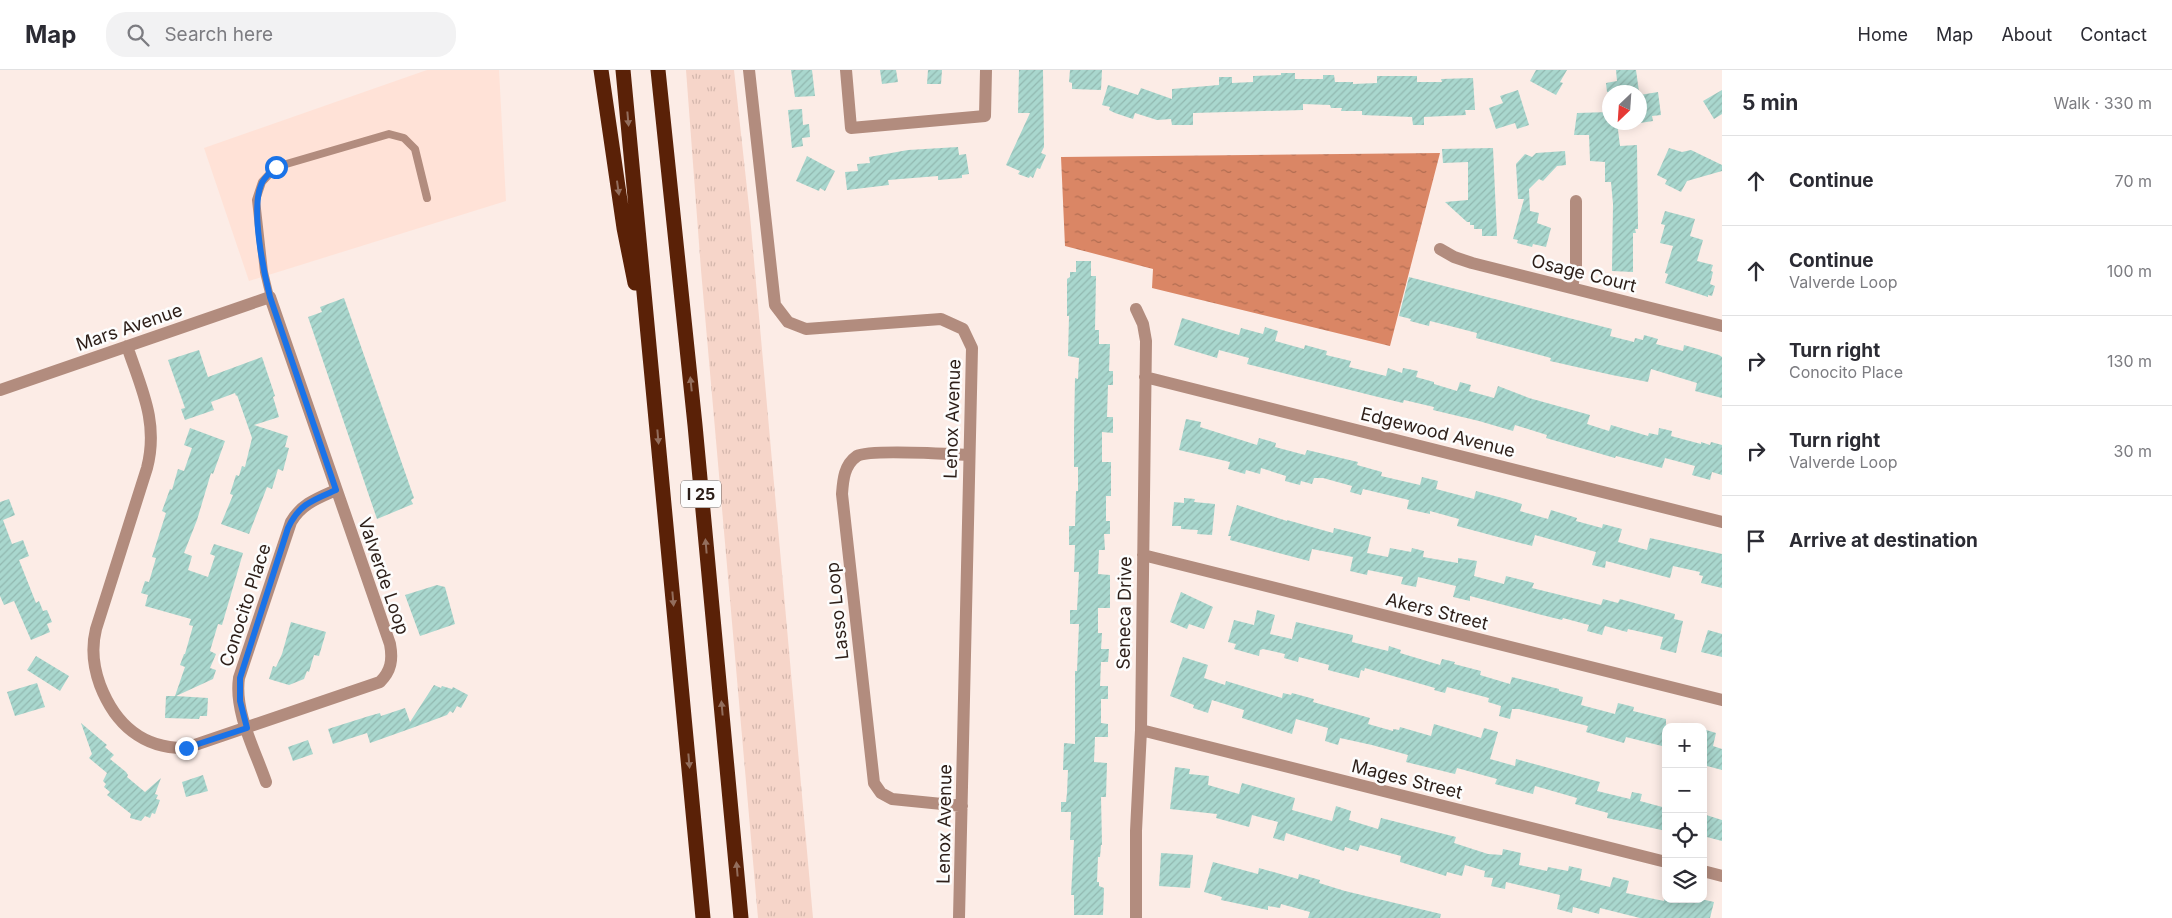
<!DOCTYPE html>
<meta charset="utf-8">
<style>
body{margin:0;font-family:Inter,sans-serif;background:#f2f2f3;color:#2b2b33}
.controls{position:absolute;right:15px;bottom:15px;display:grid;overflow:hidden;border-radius:10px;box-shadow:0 2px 12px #0003}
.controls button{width:45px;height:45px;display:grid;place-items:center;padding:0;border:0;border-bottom:1px solid #e1e1e2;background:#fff;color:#2b2b33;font:25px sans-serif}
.compass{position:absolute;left:1602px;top:15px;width:45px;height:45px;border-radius:50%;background:#fff;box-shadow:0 2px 12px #0003;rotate:205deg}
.stop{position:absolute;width:15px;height:15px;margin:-11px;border:4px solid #1a73e8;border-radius:50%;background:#fff}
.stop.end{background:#1a73e8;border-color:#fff;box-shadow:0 1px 5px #0008}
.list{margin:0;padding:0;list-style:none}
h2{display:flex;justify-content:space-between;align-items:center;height:65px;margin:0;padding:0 20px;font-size:21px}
h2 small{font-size:16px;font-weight:400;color:#7c7c81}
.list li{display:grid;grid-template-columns:32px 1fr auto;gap:15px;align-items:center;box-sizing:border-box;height:90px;padding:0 20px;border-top:1px solid #e1e1e2}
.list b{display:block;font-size:19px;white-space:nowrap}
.list p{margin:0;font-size:16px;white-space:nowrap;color:#7c7c81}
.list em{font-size:16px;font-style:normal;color:#7c7c81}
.icon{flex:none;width:28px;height:28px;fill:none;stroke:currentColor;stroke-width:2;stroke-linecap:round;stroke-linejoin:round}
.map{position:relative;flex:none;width:1722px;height:848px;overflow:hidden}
header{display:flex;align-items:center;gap:30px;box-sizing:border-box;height:70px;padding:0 25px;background:#fff;border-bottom:1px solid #e1e1e2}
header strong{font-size:24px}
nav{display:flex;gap:28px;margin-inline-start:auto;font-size:18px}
.search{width:350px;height:45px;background:#f2f2f3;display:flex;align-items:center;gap:12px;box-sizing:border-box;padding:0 18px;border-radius:20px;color:#7c7c81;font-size:19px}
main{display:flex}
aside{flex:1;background:#fff}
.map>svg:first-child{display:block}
.built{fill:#ffe2d7}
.grass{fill:url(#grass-tufts)}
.water{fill:url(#water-ripples)}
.building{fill:url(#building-hatch)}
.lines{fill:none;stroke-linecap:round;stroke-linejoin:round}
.lane{stroke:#b28c7e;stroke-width:8}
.street{stroke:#b28c7e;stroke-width:12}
.highway{stroke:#5a2107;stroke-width:15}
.oneway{fill:#936e5d}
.route{stroke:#1a73e8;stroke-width:6}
.labels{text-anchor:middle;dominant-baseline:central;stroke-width:5;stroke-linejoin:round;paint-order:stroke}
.shield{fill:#fdfdfd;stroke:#6b615d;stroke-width:1}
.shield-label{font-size:16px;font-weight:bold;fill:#2c1e18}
.street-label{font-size:18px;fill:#2c1e18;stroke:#fdfdfd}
</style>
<header>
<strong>Map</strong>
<div class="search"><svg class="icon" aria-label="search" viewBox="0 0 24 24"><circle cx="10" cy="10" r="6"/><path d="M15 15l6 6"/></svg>Search here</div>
<nav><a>Home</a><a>Map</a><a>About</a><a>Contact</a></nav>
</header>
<main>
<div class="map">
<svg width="1722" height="848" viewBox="0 0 1722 848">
<defs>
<pattern id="grass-tufts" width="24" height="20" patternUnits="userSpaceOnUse" patternTransform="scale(1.25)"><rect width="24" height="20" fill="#f6d5c9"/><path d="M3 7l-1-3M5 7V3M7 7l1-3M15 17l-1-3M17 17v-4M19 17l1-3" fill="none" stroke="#d3b6ac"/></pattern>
<pattern id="water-ripples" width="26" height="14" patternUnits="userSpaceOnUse" patternTransform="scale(1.25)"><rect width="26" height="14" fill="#da8665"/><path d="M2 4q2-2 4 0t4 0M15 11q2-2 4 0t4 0" fill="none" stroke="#b16d52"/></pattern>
<pattern id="building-hatch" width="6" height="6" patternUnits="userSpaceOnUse" patternTransform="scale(1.25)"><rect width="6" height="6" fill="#a9d7ce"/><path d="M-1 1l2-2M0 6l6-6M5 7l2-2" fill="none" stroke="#92b8b0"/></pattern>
</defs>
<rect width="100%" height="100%" fill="#fcece6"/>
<path class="built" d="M427 0H499L506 131 249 211 204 78Z"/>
<path class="grass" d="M686 0H734L750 146 813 848H758L701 200Z"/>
<path class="water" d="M1440 83 1390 276 1152 218 1153 199 1065 176 1061 87Z"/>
<path class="building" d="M791 0H812L815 26 795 27Z
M880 0H896L898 12 882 14Z
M928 0H942L941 14H927Z
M1019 0H1043L1044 77 1041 83 1046 85 1040 99 1037 98 1033 108 1030 106 1029 108 1018 104 1020 101 1006 95 1030 43H1018Z
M1070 0H1102L1101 20 1072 19V13L1069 12Z
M1536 0H1567L1560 12 1563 13 1556 25 1530 11Z
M1616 0H1636L1639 22H1607L1606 13 1617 11Z
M1281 3H1295V9H1323V5H1334L1335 12H1353V14L1377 13V6H1417V12H1442L1441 9 1473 8 1475 40H1465L1466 45 1424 47V55H1413L1412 47 1362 45V41H1341L1342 38H1331L1330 35 1303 34V40L1193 43V55H1172L1171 49 1157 50 1135 43 1133 49 1115 43 1109 40 1110 37 1102 35 1108 15 1138 25 1141 18 1172 29V19L1219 15V7H1232V13L1253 12V6L1281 5Z
M1518 20 1529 55 1517 59 1515 53 1496 59 1489 38 1503 33 1500 26Z
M1722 20V44L1714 49 1703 31Z
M1658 22 1661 45 1652 46 1653 51 1640 53V25Z
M802 39 803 55 809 54 810 67 802 68 803 76 792 78 788 40Z
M1610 42V52H1617L1620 76 1637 75 1638 159H1635L1636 163H1633V202L1612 201 1613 134 1611 112H1605V92L1590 91 1589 65H1574L1577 43Z
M958 77 959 85 966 84 969 104 962 105V108L938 110V106L888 110 889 115 847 120 845 102 858 101 857 94 870 93 869 87 908 80Z
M1493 78 1497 166H1482V159H1474V155H1470V152H1467L1445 132 1468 130V92L1443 93 1442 79Z
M1669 78 1682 82 1691 80 1722 95V101L1687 111 1681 122 1665 114 1667 110 1657 105Z
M1565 81 1566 95 1557 96 1543 111 1539 109 1529 119 1530 141 1539 143 1537 153 1551 158 1546 177 1533 174 1532 177 1517 173 1518 170 1513 169 1524 129H1518L1516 94 1525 84 1532 87 1536 83Z
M807 86 835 101 825 121 820 118 819 121 796 111Z
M1665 141 1695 149 1690 166 1703 170 1697 191 1713 195 1711 201 1713 202 1710 214 1715 216 1712 226 1708 225V227L1665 213 1668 204 1665 203 1673 176 1660 173 1665 155 1661 154Z
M1076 191H1091V206H1096L1095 260H1099V274H1110L1109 301H1113V315H1108L1107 347H1113V363L1102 362V392H1111V426H1106V451H1110V464H1104L1105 480H1099L1098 504 1110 505V538H1098V563H1102L1101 579H1109L1108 592H1101L1100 616H1108V629H1101V653L1108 654V667H1095L1094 692 1107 693 1106 727H1101L1102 775H1101L1100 787H1098L1097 812H1099V816L1104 818 1103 845H1074V825H1071L1074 770H1070L1071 742H1061V732H1066L1067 723 1068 700H1063L1064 673 1075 674V601H1077L1079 554H1070V540H1077L1079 502H1074L1075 475H1069V456H1075L1076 421H1078V397H1074V361L1075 308 1078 309 1079 288 1068 286 1069 246H1067V209L1070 207V202H1076Z
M1409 207 1612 259 1610 266 1634 272 1635 268 1643 270 1644 265 1658 269 1656 274 1683 281 1684 275 1719 285 1722 287V328L1695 321 1697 313 1651 299 1648 312 1612 305 1550 291 1551 288 1476 268 1477 263 1450 256 1430 251 1429 256 1410 251 1411 249 1399 246Z
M344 228 414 428 411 430 413 434 377 449 308 247 322 242 320 237Z
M1182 248 1239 265 1241 258 1263 264 1265 257 1278 261 1275 271 1304 279 1305 275 1327 281 1326 285 1351 291 1349 297 1386 306 1388 298 1402 303 1403 298 1418 301 1416 307 1434 312V314L1457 321 1460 312 1471 315 1469 321 1494 328 1498 316 1529 328 1590 345 1587 354 1609 361 1611 355 1648 366 1649 363 1658 365 1659 358 1672 361 1671 366 1701 374V372L1710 375 1711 372 1722 375V405L1712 402 1710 410 1692 405 1695 396 1665 388 1662 398 1616 386 1615 388 1546 368 1547 365 1515 355 1513 361 1479 351 1433 340 1434 337 1404 330 1403 333 1374 326 1247 294 1249 288 1219 280 1217 288 1174 275Z
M199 280 208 307 262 287 275 326 273 327 279 347 254 355 288 366 285 377 289 378 283 401 278 399 272 419 267 417 249 464 221 454 233 425 230 424 236 405 239 406 242 396 245 397 252 368 237 325 236 326 235 323 211 332 214 340 185 350 181 339 185 338 168 290Z
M1186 349 1201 352 1200 357 1257 375 1259 368 1276 373 1275 377 1305 385 1307 380 1358 392 1357 395 1382 402 1381 406 1420 415 1422 407 1438 411 1436 419 1474 429 1476 421 1506 429 1522 434 1520 441 1548 449 1551 440 1577 448 1576 451 1602 458 1603 454 1622 459 1618 472 1647 480 1650 468 1722 484V518L1701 513 1703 506 1699 505 1700 502 1673 496 1670 508 1606 491 1605 498 1592 495 1596 482 1535 465 1532 476 1457 456 1459 449 1430 441V444L1407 439 1409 430 1363 419 1361 425 1350 422 1352 416 1323 408H1314L1312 414 1301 411 1300 415 1285 411 1286 406 1261 398 1260 404 1246 400 1245 404 1228 399 1230 392 1179 380Z
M190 358 225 371 213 404 211 403 197 450 184 483 192 486 188 500 208 507 215 486 210 484 214 474 243 483 222 555 218 554 210 581 216 584 210 598 216 600 213 609 176 626 208 628 207 646H200L199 649 165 648 166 626H175L185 597 180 595 184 584H185L193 556 189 555 191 549 145 536 148 525 141 523 145 511 149 512 156 488 152 487 166 443 162 441 170 419 172 420 178 399 184 401 192 378 184 375Z
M1184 428 1195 429 1194 432 1215 434 1212 465 1197 464 1198 460 1181 459V456H1172L1174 432 1184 433Z
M9 429 15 445 3 450 12 474 23 470 29 486 19 490 36 533 39 531 43 541 47 540 52 552 47 554 50 562 31 570 14 531 4 535 0 526V432Z
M1237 435 1287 451V450L1333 463 1334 458 1371 467 1367 483 1388 487 1390 478 1411 482 1412 478 1424 481 1423 487 1458 493V488L1477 491 1474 506 1504 514 1506 506 1534 513 1532 518 1601 535 1603 529 1618 533 1620 529 1675 544 1674 549 1683 551 1676 583 1660 579 1663 567 1628 559 1627 562 1605 556 1602 565 1587 561 1589 555 1563 548 1562 550 1538 544 1470 526V531L1453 527 1456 516 1418 507 1416 517 1401 514 1403 507 1368 500 1367 505 1350 501 1353 487 1312 479 1309 491 1230 470 1231 466H1228Z
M437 515 445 517 455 554 420 566 405 525Z
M1181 522 1213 537 1204 559 1189 554 1187 559 1170 552Z
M1257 540 1275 545 1270 564 1292 569 1296 552 1353 565 1352 572 1388 581 1389 576 1401 580 1400 583 1440 595 1442 589 1455 592 1454 594 1481 601 1480 605 1510 614 1512 607 1559 619V621L1583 627 1581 635 1615 644 1618 633 1634 637 1633 641 1666 649V677L1626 667 1624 673 1586 662 1588 656 1519 639H1512L1510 649 1499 646 1501 636 1488 632 1489 628 1447 617 1445 623 1434 620 1435 618 1365 598 1364 601 1361 600 1359 608 1328 600 1329 595 1299 587 1298 592 1284 588 1285 584 1263 579 1260 580 1259 586 1234 579 1236 574 1228 572 1234 550 1254 555Z
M291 552 326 562 319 586 314 585 309 602 307 601 304 609 289 615 269 609 273 596 276 597 282 584Z
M1708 560 1722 564V587L1701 582Z
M36 586 69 606 60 621 27 600Z
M1183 587 1208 595 1204 608 1225 615 1226 611 1282 628 1283 623 1291 625 1292 623 1314 629 1313 632 1370 648 1368 654 1393 661V659L1399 660 1400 657 1431 666 1434 654 1481 668 1484 658 1498 662 1490 689 1515 696 1516 689 1600 712 1597 721 1630 729 1632 722 1642 724 1640 731 1666 738V761L1607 748 1608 743 1575 734 1577 728 1535 716 1533 724 1495 714 1497 709 1457 698 1455 704 1406 692 1408 685 1372 675 1340 668 1338 675 1325 671 1328 658 1296 649 1292 664 1242 648 1244 640 1212 630 1208 643 1193 638 1194 635 1170 626Z
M37 613 45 637 15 646 7 622Z
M434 615 441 618 442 616 452 619 453 617 468 625 461 638 457 636 453 643 450 641 447 645 412 658 370 673 367 663 333 674 328 659 369 646 380 643 381 646 405 638 410 652Z
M81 653 107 675 105 677 114 685 110 689 126 702 128 705 127 707 145 722 161 708 155 724 158 725 156 729 160 730 155 744 152 743 150 748 145 746 141 751 130 748 131 744 107 725 110 722 104 717 106 714 103 711 107 703 89 688 92 684Z
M1703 659 1716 663 1713 676 1722 679V700L1707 696V698H1703Z
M308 670 313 684 293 691 288 677Z
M1175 697 1190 699 1189 704 1209 706 1208 715 1239 724 1242 713 1295 728 1292 740 1332 751 1336 736 1351 741 1349 750 1378 759 1381 748 1456 767 1454 773 1488 784 1502 785 1503 779 1521 783 1519 795 1547 801 1548 797 1568 801 1569 796 1582 799 1580 810 1610 817 1613 807 1629 811 1626 823 1664 831V829H1701L1714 832 1710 848H1640L1600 838 1599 844 1573 837 1572 843 1557 839 1560 825 1506 812 1505 819 1491 816 1493 808 1484 807 1485 801 1465 795 1462 806 1447 802 1446 806 1400 792 1401 786 1360 775 1358 781 1345 777 1344 781 1286 763 1284 771 1273 768 1278 752 1252 745 1249 757 1216 748 1217 744 1170 739Z
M203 705 208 721 186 727 182 712Z
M1703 744 1722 750V771L1703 766Z
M1161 783 1193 785 1190 818 1159 816Z
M1213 792 1258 804 1259 798 1298 809 1299 804 1320 810 1319 813 1345 821 1441 844 1440 848H1308L1310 842 1281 834 1280 838 1268 836V840L1221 830 1222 827 1204 822Z"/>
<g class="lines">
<path class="lane" d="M270 227 264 202 256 130 262 112 276 97 389 64 404 68 415 79 427 128"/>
<path class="street" d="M749 0 775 235 788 252 806 259 941 249 963 259 972 278 959 848
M846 0 851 58 985 46 986 0
M1440 179 1454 187 1472 193 1722 256
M1572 218 1576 196V131
M1136 239 1143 254 1146 271 1141 660 1136 761V848
M1145 307 1722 452
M0 320 270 227 390 574C393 590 391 601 380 612L186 678C143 679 115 654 100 615 93 596 91 579 96 559L147 398C159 352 141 318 127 276
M1143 485 1722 630
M1141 660 1666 792
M266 712C255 680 234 642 239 608L291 452C301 434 318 428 336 420
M962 736 892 729 881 723 874 713 842 424C843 410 844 395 857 386 869 379 950 384 969 385
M1703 801 1722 806"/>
<path class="highway" d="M601 0 624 158 635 213
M623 0 703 848
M658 0 695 355 741 848"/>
</g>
<defs><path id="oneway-solid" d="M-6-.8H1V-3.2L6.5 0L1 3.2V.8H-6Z" transform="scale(1.25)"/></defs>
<g class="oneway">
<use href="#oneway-solid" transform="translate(628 49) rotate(85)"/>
<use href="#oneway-solid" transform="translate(618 118) rotate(82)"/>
<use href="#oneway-solid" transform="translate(691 314) rotate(-96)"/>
<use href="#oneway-solid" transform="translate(658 367) rotate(85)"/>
<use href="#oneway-solid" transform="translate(706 476) rotate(-95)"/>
<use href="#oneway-solid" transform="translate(673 529) rotate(85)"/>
<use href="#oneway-solid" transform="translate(722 638) rotate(-95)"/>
<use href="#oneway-solid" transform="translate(689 691) rotate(85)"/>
<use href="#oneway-solid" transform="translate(737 799) rotate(-95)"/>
</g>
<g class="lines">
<path class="route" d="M186 678 247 658 240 631V608L288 458C299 434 313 430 336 420L270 227C263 199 251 140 261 115 263 108 271 102 276 97"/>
</g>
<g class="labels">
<rect class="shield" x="681" y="410.5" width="40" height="27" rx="4"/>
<g class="shield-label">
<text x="701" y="424">I 25</text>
</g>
<g class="street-label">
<text transform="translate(1584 203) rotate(14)">Osage Court</text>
<text transform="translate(129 257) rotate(-19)">Mars Avenue</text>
<text transform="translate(952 349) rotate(-88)">Lenox Avenue</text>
<text transform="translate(1438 362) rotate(14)">Edgewood Avenue</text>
<text transform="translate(384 506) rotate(71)">Valverde Loop</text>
<text transform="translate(245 535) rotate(-72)">Conocito Place</text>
<text transform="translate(837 541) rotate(-96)">Lasso Loop</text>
<text transform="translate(1437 541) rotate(14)">Akers Street</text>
<text transform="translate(1124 543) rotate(-89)">Seneca Drive</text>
<text transform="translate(1407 709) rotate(14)">Mages Street</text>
<text transform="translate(944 754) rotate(-89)">Lenox Avenue</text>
</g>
</g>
</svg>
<div class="controls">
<button>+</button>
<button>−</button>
<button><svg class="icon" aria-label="locate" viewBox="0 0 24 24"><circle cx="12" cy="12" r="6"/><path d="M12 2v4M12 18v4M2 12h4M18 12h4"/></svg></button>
<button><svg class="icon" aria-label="layers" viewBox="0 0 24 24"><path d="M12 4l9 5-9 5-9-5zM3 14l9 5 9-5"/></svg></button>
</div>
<svg class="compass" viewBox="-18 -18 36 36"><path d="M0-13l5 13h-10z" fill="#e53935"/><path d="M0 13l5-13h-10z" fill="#7c7c81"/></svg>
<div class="stop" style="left:276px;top:97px"></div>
<div class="stop end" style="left:186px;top:678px"></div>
</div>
<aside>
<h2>5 min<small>Walk · 330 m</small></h2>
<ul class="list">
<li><svg class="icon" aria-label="ahead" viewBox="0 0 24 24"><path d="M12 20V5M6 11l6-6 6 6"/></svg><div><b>Continue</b></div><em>70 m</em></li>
<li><svg class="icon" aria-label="ahead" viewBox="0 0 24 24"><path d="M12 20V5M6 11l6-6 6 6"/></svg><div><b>Continue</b><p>Valverde Loop</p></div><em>100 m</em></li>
<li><svg class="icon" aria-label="right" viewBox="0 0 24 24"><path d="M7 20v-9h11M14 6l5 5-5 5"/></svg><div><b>Turn right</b><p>Conocito Place</p></div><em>130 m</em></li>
<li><svg class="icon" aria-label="right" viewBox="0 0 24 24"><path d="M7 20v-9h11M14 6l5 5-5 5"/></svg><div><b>Turn right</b><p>Valverde Loop</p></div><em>30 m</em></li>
<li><svg class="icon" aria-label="arrive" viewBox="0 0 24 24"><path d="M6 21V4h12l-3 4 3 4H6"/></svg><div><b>Arrive at destination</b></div></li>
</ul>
</aside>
</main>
